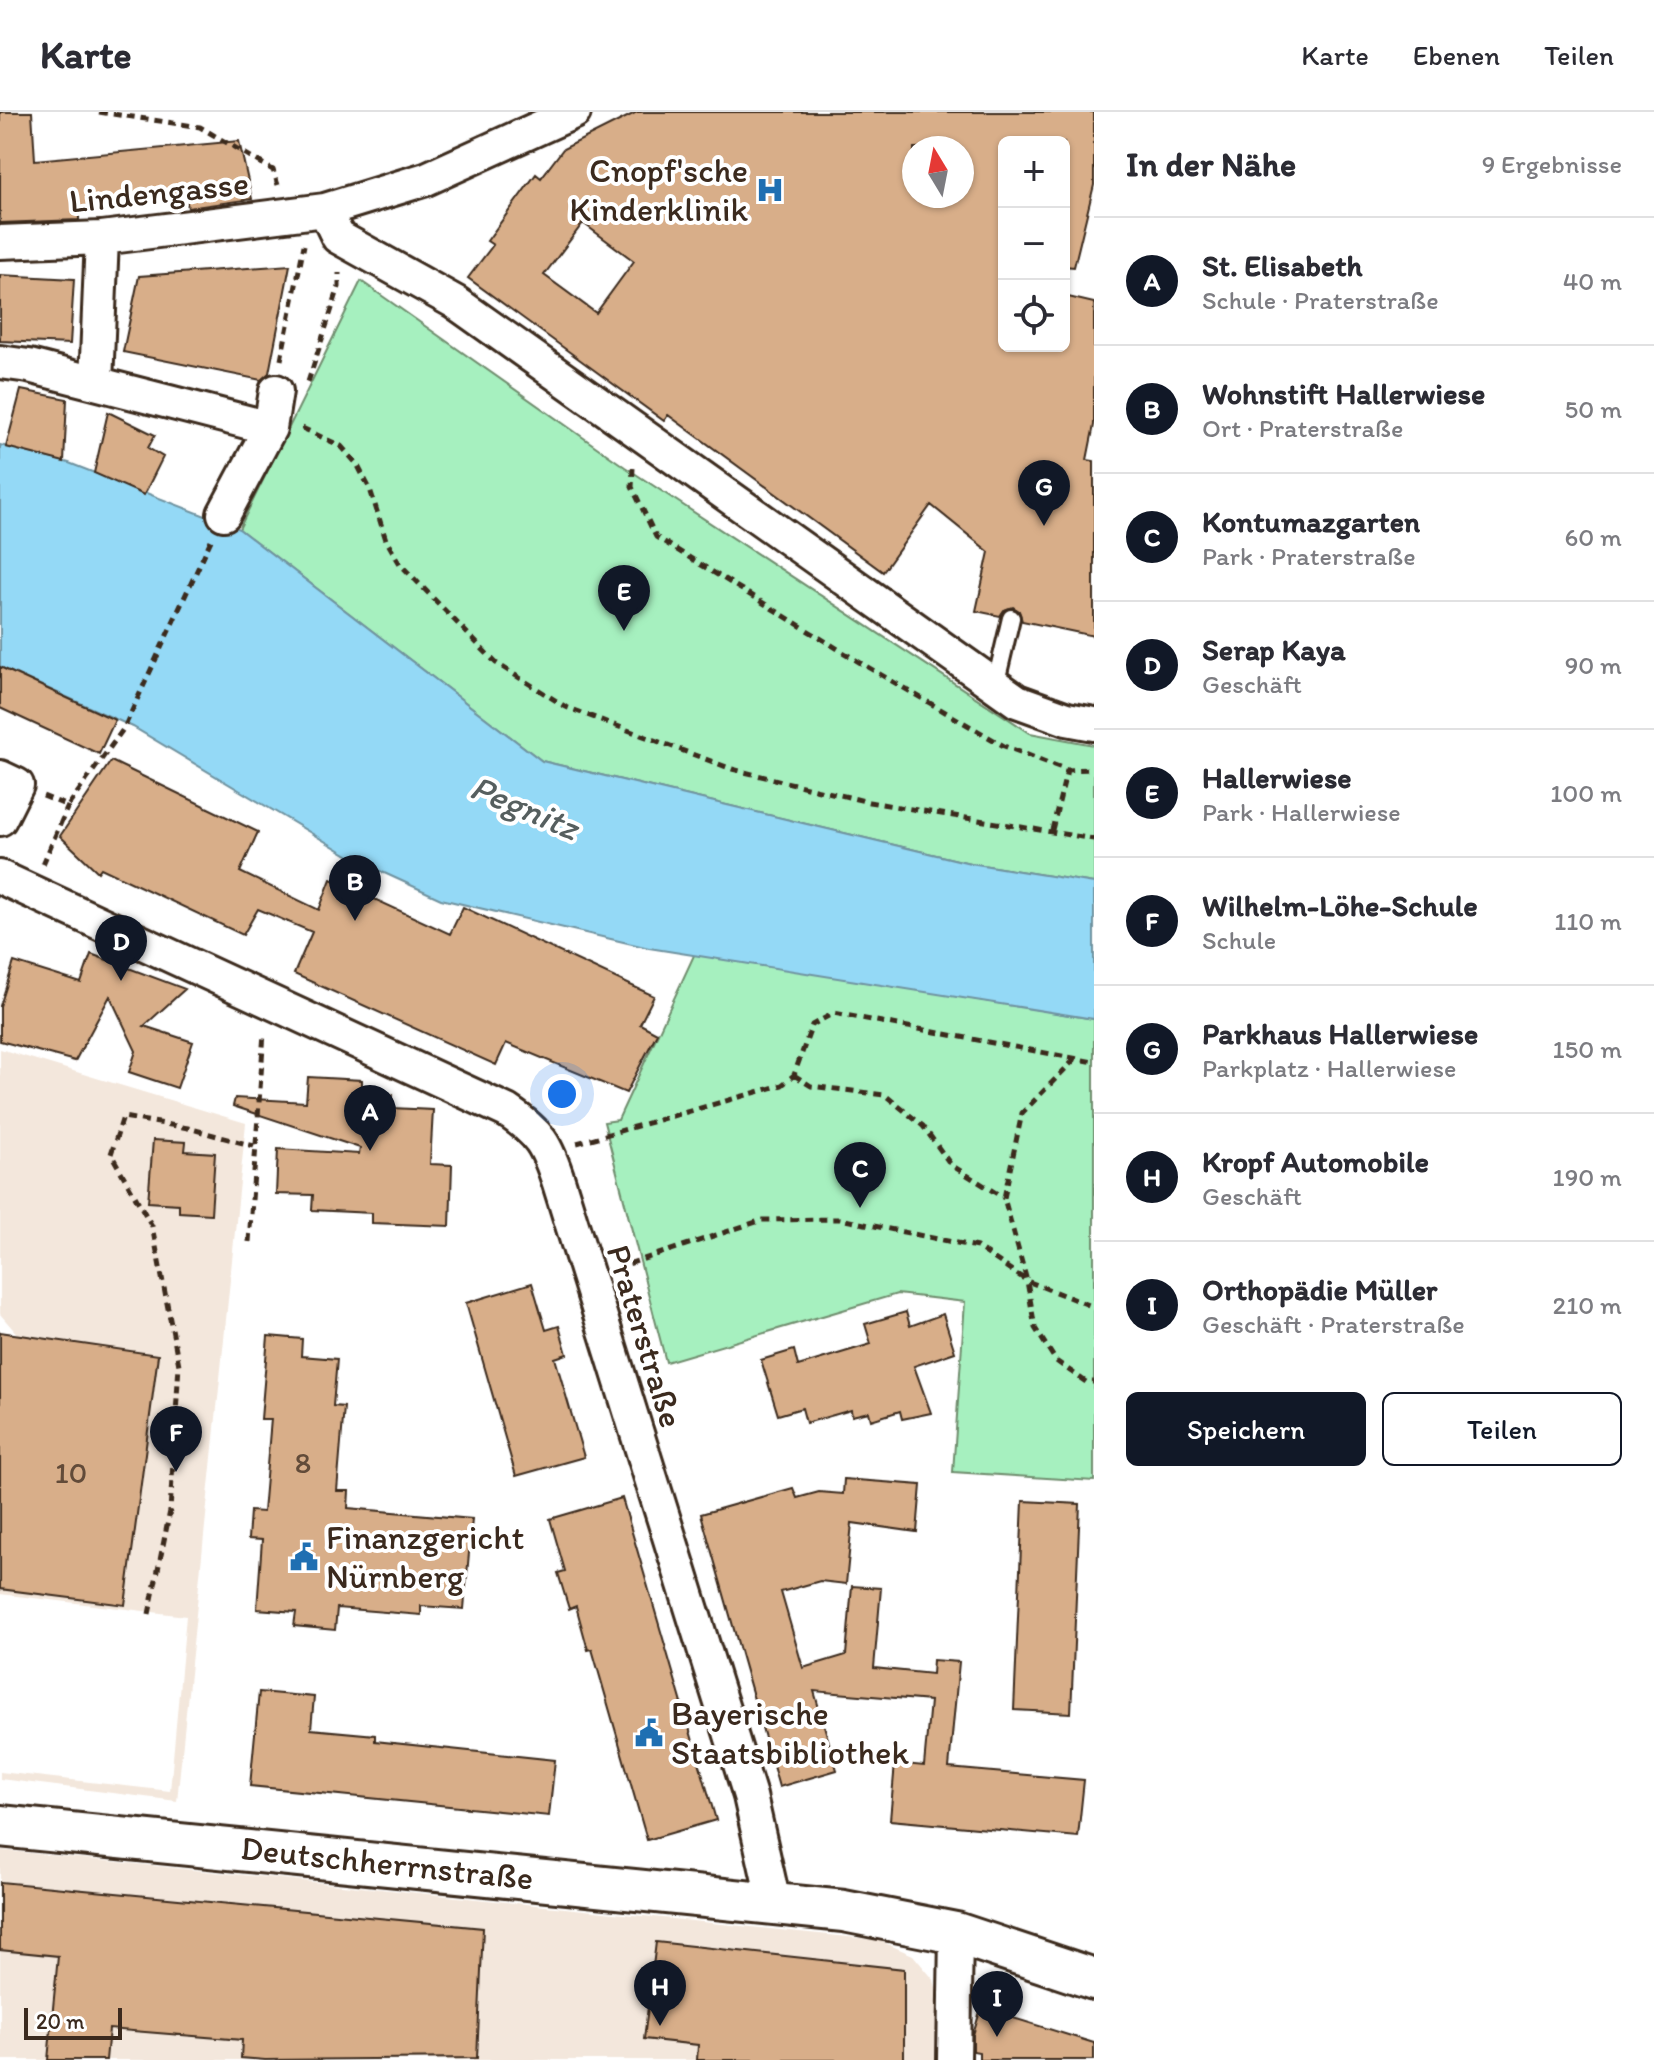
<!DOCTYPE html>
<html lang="de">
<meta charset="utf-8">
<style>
body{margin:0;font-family:Itim,sans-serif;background:#f2f2f3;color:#2b2b33}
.controls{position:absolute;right:24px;top:24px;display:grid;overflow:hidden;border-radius:12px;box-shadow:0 2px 6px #0004}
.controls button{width:72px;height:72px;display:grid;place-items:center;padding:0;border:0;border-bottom:2px solid #e1e1e2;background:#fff;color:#2b2b33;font:40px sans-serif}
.compass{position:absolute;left:902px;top:24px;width:72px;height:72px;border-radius:50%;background:#fff;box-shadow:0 2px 6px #0004;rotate:350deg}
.scale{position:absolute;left:24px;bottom:20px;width:98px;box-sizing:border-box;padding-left:8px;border:4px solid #3b2a1e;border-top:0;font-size:22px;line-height:28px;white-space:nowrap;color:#3b2a1e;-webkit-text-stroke:6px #fff;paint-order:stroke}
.you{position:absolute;left:562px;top:982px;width:28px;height:28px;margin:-20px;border:6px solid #fff;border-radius:50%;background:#1a73e8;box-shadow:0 0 0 12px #1a73e833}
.badge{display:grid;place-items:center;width:52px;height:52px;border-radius:50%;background:#111827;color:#fff;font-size:26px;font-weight:700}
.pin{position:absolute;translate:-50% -66px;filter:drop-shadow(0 2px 4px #0008)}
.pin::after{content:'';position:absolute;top:42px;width:28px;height:24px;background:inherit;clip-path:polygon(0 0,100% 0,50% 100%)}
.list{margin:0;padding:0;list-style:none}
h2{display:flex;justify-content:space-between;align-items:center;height:104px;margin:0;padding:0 32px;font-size:34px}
h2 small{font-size:26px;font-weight:400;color:#7c7c81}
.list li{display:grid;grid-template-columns:52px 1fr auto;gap:24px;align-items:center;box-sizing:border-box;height:128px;padding:0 32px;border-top:2px solid #e1e1e2}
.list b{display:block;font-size:30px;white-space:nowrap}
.list p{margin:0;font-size:26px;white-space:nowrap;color:#7c7c81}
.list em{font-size:26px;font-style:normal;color:#7c7c81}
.actions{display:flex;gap:16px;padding:24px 32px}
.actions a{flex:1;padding:18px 0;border:2px solid #111827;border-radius:12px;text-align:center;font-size:28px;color:#111827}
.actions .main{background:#111827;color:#fff}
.icon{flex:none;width:44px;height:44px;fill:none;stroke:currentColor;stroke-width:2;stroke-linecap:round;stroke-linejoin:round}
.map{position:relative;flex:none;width:1094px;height:1948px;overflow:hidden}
header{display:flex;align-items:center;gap:48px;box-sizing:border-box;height:112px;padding:0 40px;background:#fff;border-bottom:2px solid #e1e1e2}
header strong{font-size:38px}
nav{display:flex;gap:44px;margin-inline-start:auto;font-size:28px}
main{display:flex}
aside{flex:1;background:#fff}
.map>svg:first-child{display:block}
.built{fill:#f3e7dc;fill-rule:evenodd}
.green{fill:#a6f0bf;stroke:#708d6e;stroke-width:2}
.water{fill:#94d9f6;stroke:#7093a0;stroke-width:2}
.building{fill:#d8ae89;stroke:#3b2a1e;stroke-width:2;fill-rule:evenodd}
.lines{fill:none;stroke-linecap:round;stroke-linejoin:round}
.service-casing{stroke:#3b2a1e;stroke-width:22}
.minor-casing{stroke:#3b2a1e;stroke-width:38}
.tertiary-casing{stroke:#3b2a1e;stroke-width:46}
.path{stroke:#3b2a1e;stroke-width:5;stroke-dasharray:8 6;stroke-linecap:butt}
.service{stroke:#fff;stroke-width:16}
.minor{stroke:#fff;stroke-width:32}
.tertiary{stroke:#fff;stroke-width:40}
.labels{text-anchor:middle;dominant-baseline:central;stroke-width:8;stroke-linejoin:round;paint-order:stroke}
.number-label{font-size:30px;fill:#624b39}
.poi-label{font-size:34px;fill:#3b2a1e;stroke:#fff;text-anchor:start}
.street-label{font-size:34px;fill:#3b2a1e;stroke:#fff}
.water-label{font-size:36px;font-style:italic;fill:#565f5f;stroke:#fff}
</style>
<header>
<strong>Karte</strong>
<nav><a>Karte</a><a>Ebenen</a><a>Teilen</a></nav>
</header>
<main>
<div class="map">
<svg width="1094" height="1948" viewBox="0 0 1094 1948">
<rect width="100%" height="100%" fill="#fff"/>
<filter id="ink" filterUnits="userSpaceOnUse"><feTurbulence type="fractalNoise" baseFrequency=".0125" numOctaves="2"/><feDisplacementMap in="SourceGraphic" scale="16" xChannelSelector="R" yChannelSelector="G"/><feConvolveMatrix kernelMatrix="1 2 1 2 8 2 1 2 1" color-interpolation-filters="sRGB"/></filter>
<g filter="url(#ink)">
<path class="built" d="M0 937 246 1011 177 1689 0 1667V1660L170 1679 186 1504 0 1482V1477L125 1492 158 1244 18 1223 0 1202ZM153 1028 185 1030V1039L215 1041 211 1102 179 1092 148 1089Z
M0 1738 878 1828 913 1843 934 1868 938 1883 939 1948H0Z"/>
<path class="green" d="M361 169 625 355 1030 621 1094 633V771L970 751 542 649 239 417Z
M695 841 1094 907V1369L953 1360 965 1190 897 1182 666 1250 604 1010 618 1008Z"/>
<path class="water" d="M0 333 69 351 239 417 542 649 970 751 1094 771V907L649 836 441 787 358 749 133 615 0 555Z"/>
<path class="building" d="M0 0H32L35 48 239 29 252 87 188 96 186 86 79 96V108L0 111Z
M637 0H1094V73L1074 155 1064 154V30H1004V234H1064V184L1094 191V313L1087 348 1094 349V524L1022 509 1019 499 1013 495 1004 498 1000 504 976 499 989 440 931 393 883 460 668 303 664 309 468 166 493 133 487 129 536 62 541 66 563 37ZM914 36H962V84H914ZM583 111 634 149 596 201 544 163Z
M290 153 269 261 261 268 123 240 139 164Z
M0 163 74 167 70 232 0 229Z
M21 278 67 287 64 350 6 335Z
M108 300 155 323 148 336 163 345 144 383 94 361Z
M0 555 115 608 99 642 0 596Z
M111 649 258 720 240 760 319 798 331 767 450 822 463 795 654 884 640 912 657 921 626 981 506 931 496 953 294 862 312 820 258 797 243 823 101 756 98 760 60 724Z
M91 842 185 877 144 914 193 930 177 976 129 960 136 939 110 884 75 949 0 929V894L14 850 81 871Z
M308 965 362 968V980L393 983 392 996 433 998 430 1052 452 1053 450 1114 372 1111V1101L312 1098 313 1083 276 1082 278 1037 359 1042 360 1036 233 994 235 986 306 990Z
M153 1028 186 1030 185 1039 215 1041 211 1102 179 1100V1092L148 1090Z
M532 1171 546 1218 559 1214 567 1242 555 1246 584 1345 516 1364 466 1191Z
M906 1200 910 1214 943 1202 955 1240 914 1254 931 1301 902 1307 900 1299 871 1308 869 1300 852 1304 851 1298 806 1311 802 1296 778 1303 761 1248 794 1238 798 1254 871 1232 865 1212Z
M0 1220 158 1243 125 1493 0 1477Z
M268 1224 302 1227 301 1244 337 1247 333 1294 344 1295 337 1379H349L348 1396 472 1407 464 1497 421 1494V1503L337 1496 335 1518 294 1514 296 1500 257 1497 262 1428 248 1427 250 1399 263 1400 271 1307H261Z
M844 1367 921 1373 917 1420 852 1411 846 1472 820 1469 781 1480 803 1556 846 1543 852 1474 881 1476 874 1556 932 1562 933 1548 959 1550 949 1656 1084 1668 1078 1725 890 1708 895 1651 924 1654 930 1589 814 1579 837 1658 779 1675 701 1402 793 1376 797 1386 819 1380 843 1382Z
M622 1386 716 1708 647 1728 592 1537 588 1538 576 1494 569 1497 558 1461 565 1459 550 1407Z
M1023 1389 1080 1392 1071 1601 1014 1598Z
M259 1580 314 1585 311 1617 375 1623V1629L555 1648 549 1704 250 1674Z
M0 1770 483 1816 477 1946 265 1948 241 1946 242 1928 109 1917 106 1948H48L58 1844 0 1838Z
M656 1830 904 1857V1948H697L698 1933 644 1927Z
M981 1896 1094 1931V1948H979V1940L973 1939V1923Z"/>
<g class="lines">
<defs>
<path id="service" d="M995 574 1011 506"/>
<path id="minor" d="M325 98 338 125 455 190 1017 589 1067 607 1094 612
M0 130 102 126 325 98 426 67 574 0
M0 250 29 254 270 316
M96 271 102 126
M224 402 270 316 276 279
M0 665 17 673 0 707
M0 765 507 999C540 1021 547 1033 559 1071L750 1684 774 1791
M954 1948 956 1821"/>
<path id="tertiary" d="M0 1714 844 1799 956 1821 1094 1867"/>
</defs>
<use href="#service" class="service-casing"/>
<use href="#minor" class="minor-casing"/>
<use href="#tertiary" class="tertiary-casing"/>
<path class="path" d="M99 0 200 15 273 58 278 73
M281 248 304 133
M308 270 339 175V161
M302 316 341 334 357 352 370 377 386 428 400 452 496 551 566 595 732 657 869 690 1094 727
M633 356 632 375 656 425 864 553 1004 634 1067 658 1094 657
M43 684 68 694 124 616 211 428
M1052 718 1067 658
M43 752 68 694
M1075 947 1022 1001 1004 1086 1027 1169 1035 1216 1056 1249 1086 1270H1094
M794 963 811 974 885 983 923 1014 951 1053 1004 1086
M577 1031 782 973 794 963 812 913 834 901 1094 950
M249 1130 264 921
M616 1156 762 1108 840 1107 977 1135 1027 1169 1094 1195
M149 1502 170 1399 179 1253 152 1114 111 1042 123 1005 188 1016 254 1034"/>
<use href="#service" class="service"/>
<use href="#minor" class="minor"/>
<use href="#tertiary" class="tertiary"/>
</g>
</g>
<defs>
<symbol id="hospital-bare" viewBox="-9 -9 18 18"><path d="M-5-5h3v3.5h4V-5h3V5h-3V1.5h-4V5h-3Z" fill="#1f6fb2" stroke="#fff" stroke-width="2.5" paint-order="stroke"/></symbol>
<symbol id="civic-bare" viewBox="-9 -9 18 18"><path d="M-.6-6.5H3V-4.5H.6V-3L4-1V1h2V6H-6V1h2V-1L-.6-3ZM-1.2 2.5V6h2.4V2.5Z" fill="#1f6fb2" stroke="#fff" stroke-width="2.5" paint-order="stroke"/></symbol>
</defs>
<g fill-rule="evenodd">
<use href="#hospital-bare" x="750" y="58" width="40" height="40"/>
<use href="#civic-bare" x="284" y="1425" width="40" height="40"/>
<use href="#civic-bare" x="629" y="1601" width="40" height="40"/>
</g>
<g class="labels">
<g class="number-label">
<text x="303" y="1350">8</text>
<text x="71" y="1360">10</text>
</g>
<g class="poi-label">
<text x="748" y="58" text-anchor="end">Cnopf'sche<tspan x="748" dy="39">Kinderklinik</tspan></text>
<text x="326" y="1425">Finanzgericht<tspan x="326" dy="39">Nürnberg</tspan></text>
<text x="671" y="1601">Bayerische<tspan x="671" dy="39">Staatsbibliothek</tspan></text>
</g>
<g class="street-label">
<text transform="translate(159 80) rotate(-6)">Lindengasse</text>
<text transform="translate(645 1224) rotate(73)">Praterstraße</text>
<text transform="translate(387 1751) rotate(6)">Deutschherrnstraße</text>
</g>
<g class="water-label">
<text transform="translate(525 695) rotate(23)">Pegnitz</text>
</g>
</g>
</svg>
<div class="controls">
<button>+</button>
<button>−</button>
<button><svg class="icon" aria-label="locate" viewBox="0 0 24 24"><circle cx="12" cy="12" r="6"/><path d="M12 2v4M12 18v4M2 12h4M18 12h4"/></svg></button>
</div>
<svg class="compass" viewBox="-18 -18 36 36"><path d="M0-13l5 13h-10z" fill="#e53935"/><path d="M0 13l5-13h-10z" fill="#7c7c81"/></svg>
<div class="scale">20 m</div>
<div class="you"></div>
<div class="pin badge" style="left:370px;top:1039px">A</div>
<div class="pin badge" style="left:355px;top:809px">B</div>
<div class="pin badge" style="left:860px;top:1096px">C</div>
<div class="pin badge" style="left:121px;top:869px">D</div>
<div class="pin badge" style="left:624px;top:519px">E</div>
<div class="pin badge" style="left:176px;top:1360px">F</div>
<div class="pin badge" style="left:1044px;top:414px">G</div>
<div class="pin badge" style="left:660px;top:1914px">H</div>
<div class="pin badge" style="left:997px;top:1925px">I</div>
</div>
<aside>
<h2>In der Nähe<small>9 Ergebnisse</small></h2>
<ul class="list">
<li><span class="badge">A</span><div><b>St. Elisabeth</b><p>Schule · Praterstraße</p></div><em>40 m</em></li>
<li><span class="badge">B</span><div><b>Wohnstift Hallerwiese</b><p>Ort · Praterstraße</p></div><em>50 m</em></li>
<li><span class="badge">C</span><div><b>Kontumazgarten</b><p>Park · Praterstraße</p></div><em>60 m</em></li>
<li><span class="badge">D</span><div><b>Serap Kaya</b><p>Geschäft</p></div><em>90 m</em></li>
<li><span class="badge">E</span><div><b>Hallerwiese</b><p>Park · Hallerwiese</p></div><em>100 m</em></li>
<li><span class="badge">F</span><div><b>Wilhelm-Löhe-Schule</b><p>Schule</p></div><em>110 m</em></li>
<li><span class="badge">G</span><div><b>Parkhaus Hallerwiese</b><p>Parkplatz · Hallerwiese</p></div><em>150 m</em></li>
<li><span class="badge">H</span><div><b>Kropf Automobile</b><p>Geschäft</p></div><em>190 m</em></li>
<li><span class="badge">I</span><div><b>Orthopädie Müller</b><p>Geschäft · Praterstraße</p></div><em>210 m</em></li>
</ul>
<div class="actions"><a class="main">Speichern</a><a>Teilen</a></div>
</aside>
</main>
